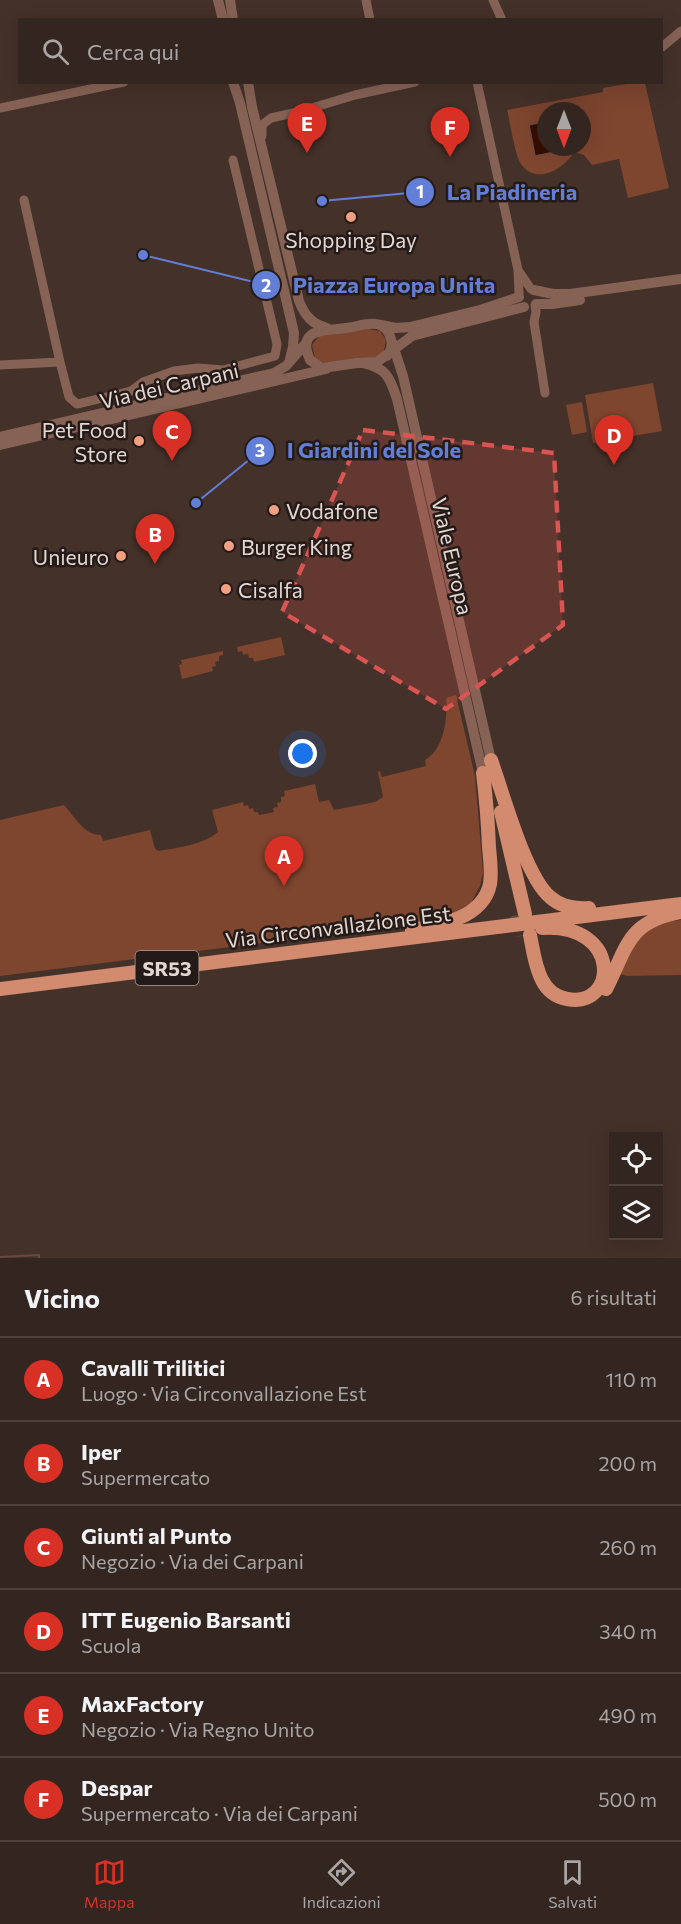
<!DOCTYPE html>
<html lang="it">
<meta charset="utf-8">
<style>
body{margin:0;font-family:Commissioner,sans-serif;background:#3b2d28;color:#f1f3f6}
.controls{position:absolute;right:18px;bottom:18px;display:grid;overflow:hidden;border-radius:0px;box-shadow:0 6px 24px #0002}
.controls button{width:54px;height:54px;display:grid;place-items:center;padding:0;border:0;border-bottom:2px solid #4e423d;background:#33251f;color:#f1f3f6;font:30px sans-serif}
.compass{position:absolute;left:537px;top:102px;width:54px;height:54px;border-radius:50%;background:#33251f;box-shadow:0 6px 24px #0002;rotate:180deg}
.you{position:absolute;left:303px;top:754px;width:21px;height:21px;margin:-15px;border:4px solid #fff;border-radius:50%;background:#1a73e8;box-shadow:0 0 0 9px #1a73e833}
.badge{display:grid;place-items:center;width:39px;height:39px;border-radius:50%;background:#d93025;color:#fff;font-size:20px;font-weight:700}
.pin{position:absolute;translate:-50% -50px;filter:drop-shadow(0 2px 3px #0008)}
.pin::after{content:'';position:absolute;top:32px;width:21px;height:18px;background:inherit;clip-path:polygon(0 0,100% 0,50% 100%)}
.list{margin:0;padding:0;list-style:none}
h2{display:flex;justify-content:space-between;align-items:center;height:78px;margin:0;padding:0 24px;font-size:26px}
h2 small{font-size:20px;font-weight:400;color:#a9a5a4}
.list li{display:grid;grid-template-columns:39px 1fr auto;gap:18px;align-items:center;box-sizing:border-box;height:84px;padding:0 24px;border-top:2px solid #4e423d}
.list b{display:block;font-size:22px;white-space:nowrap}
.list p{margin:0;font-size:20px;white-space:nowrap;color:#a9a5a4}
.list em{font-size:20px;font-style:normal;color:#a9a5a4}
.icon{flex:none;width:33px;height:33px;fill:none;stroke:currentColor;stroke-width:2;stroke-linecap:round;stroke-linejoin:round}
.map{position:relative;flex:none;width:681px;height:1258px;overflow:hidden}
.search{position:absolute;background:#33251f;box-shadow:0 6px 24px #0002;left:18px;right:18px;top:18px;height:66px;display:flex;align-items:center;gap:15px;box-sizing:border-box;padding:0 21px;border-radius:0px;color:#a9a5a4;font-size:22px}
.sheet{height:582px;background:#33251f}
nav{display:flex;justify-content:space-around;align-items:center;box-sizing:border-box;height:84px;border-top:2px solid #4e423d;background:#33251f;font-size:16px;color:#a9a5a4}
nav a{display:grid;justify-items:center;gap:3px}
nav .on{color:#d93025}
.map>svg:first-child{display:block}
.green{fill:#7e452f;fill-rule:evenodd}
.water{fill:#360e01;stroke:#6a4a40;stroke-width:1.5}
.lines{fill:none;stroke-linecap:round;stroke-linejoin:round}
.stream{stroke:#6a4a40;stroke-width:2}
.primary-tunnel{stroke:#5c4a42;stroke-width:14;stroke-dasharray:14 7;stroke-linecap:butt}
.minor{stroke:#866255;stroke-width:9}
.tertiary{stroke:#866255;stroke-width:10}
.primary{stroke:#d38b70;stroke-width:14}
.marked{fill:#da5452;fill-opacity:0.2;stroke:#da5452;stroke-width:4.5;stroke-dasharray:12 8;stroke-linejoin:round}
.poi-dot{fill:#f2a081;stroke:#241b18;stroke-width:2}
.labels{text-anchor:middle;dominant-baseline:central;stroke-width:5;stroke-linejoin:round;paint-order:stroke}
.shield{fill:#241b18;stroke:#aa9f9a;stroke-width:1.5}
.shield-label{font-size:20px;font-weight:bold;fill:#e4d7d2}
.poi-label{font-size:21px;fill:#e4d7d2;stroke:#241b18;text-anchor:start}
.street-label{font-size:21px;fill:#e4d7d2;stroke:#241b18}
.leader{fill:none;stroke:#637ed6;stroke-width:2}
.callout-dot{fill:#637ed6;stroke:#241b18;stroke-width:2}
.mark-label{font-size:18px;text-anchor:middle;font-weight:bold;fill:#fff}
.callout-label{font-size:22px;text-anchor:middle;font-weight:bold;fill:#637ed6;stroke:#241b18;stroke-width:5;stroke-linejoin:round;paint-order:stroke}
</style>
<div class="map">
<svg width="681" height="1258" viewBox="0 0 681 1258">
<rect width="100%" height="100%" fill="#443129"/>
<path class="green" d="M632 83H645L669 188 628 198 619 159 592 165 584 155 574 152C564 169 536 186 521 164 515 156 510 121 507 110L603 92V88ZM546 111H582V147H546Z
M368 329 380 331 386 340 384 351 378 357 325 363 315 358 312 345 320 335Z
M653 383 662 431 593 443 585 395Z
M582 402 587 432 572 435 566 405Z
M281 637 285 655 254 662 253 658H249L248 654 243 655 242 651 238 652 237 647Z
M223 651V655L219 656V661L215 662 216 666 212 667 213 671 182 679 179 665 182 664 181 660Z
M456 695 475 776 483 872 480 886 471 903 451 915 427 922 0 976V820L64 805C75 817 84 835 101 835L103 841 150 830 155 849 159 851C180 847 202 845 218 832L212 810 243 802 244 806 248 805 249 809 253 808 254 812H258L259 815 274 812 273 808 278 807 277 803 281 802V797L285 796 284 791 315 784 319 802 329 800 334 810 375 802 383 797 378 772 380 771 382 777 426 766 425 760C444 750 448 717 446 698Z
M681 920V975L627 976 621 974C618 955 641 932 657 924 663 921 674 921 681 920Z"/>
<path class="water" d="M546 121V147H554L555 152 535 156 529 125Z"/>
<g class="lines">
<path class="stream" d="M0 1257 39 1255V1258"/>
<path class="primary-tunnel" d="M517 915 522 936"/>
<path class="minor" d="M366 0 370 20
M493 0 502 20
M662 47 681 31
M477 82 518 270 519 294
M0 108 124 82
M262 136V125L271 118 302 111 355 95 415 82
M518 270 531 289
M535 305 536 312 534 322 545 393
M60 362 69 397 77 404 131 391 143 382 174 371 198 368 223 370 275 356 277 344 233 160
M0 365 60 362 24 200"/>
<path class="tertiary" d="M218 0 223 20
M230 0 233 20
M233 82 240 103 294 333 293 347 290 359
M248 82 252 107 299 301C305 316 312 324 327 328
M534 290 553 294H570L681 279
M536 304H552L580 300
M381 325 396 328 410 327 480 310 519 297
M392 342 403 376 491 760
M387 356C391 351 393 346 391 339 384 315 363 326 346 328 327 331 295 327 310 360L322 368 357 363 377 362 412 336 524 307
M363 363C387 368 390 378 397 399L483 773
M0 437 274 373 286 366 307 342
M0 445 326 369"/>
<path class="primary" d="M491 760C503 793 525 876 550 897 561 907 575 909 589 908
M501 812 525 914
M412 930C441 925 483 918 490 884 492 872 490 859 489 847 488 822 486 798 483 773
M530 935C533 950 535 967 542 980 547 990 556 997 567 999 618 1009 622 923 542 928
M0 989 681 904
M606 989C628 946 627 922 681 912"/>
</g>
<path class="marked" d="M363 430 554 453 563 625 446 709 282 612Z"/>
<g class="poi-dot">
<circle cx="351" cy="217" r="6"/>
<circle cx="139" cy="441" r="6"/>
<circle cx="274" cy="510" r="6"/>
<circle cx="229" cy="546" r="6"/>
<circle cx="121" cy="556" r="6"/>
<circle cx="226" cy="589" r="6"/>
</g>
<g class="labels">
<rect class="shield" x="135.5" y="951" width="63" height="34" rx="4.5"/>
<g class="shield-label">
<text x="167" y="968">SR53</text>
</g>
<g class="poi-label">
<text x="351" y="239" text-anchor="middle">Shopping Day</text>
<text x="127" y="429" text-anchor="end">Pet Food<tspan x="127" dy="24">Store</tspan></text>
<text x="286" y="510">Vodafone</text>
<text x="241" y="546">Burger King</text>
<text x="109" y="556" text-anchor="end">Unieuro</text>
<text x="238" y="589">Cisalfa</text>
</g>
<g class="street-label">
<text transform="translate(169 385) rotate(-13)">Via dei Carpani</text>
<text transform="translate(453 556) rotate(77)">Viale Europa</text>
<text transform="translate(338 926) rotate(-7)">Via Circonvallazione Est</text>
</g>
</g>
<path class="leader" d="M322 201L420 192M143 255L266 285M196 503L260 451"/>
<g class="callout-dot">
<circle cx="322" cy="201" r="6"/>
<circle cx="143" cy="255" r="6"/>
<circle cx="196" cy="503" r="6"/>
<circle cx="420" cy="192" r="15"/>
<circle cx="266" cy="285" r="15"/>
<circle cx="260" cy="451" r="15"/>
</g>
<g class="mark-label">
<text x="420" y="198">1</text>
<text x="266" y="292">2</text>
<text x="260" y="457">3</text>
</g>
<g class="callout-label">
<text x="512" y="200">La Piadineria</text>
<text x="394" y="293">Piazza Europa Unita</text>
<text x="374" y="458">I Giardini del Sole</text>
</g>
</svg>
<div class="controls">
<button><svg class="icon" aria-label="locate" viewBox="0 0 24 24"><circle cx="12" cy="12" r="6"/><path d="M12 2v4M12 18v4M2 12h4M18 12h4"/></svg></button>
<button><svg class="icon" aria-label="layers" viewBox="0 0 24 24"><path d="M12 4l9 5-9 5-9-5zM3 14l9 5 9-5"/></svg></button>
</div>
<svg class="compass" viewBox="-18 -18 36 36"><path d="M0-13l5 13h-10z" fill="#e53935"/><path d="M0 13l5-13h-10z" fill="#a9a5a4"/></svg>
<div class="you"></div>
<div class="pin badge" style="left:284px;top:886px">A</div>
<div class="pin badge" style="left:155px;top:564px">B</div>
<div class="pin badge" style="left:172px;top:461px">C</div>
<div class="pin badge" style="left:614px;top:465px">D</div>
<div class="pin badge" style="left:307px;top:153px">E</div>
<div class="pin badge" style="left:450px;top:157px">F</div>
<div class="search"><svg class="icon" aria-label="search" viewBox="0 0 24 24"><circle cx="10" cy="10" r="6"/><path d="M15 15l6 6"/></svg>Cerca qui</div>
</div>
<section class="sheet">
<h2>Vicino<small>6 risultati</small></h2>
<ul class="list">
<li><span class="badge">A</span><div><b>Cavalli Trilitici</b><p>Luogo · Via Circonvallazione Est</p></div><em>110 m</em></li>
<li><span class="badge">B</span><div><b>Iper</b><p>Supermercato</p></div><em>200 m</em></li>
<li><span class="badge">C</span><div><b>Giunti al Punto</b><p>Negozio · Via dei Carpani</p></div><em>260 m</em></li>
<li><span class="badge">D</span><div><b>ITT Eugenio Barsanti</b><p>Scuola</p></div><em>340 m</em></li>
<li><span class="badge">E</span><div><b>MaxFactory</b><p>Negozio · Via Regno Unito</p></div><em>490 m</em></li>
<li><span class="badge">F</span><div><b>Despar</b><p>Supermercato · Via dei Carpani</p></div><em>500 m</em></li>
</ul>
</section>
<nav>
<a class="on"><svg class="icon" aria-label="map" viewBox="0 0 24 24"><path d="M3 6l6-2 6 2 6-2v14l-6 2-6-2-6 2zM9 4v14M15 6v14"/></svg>Mappa</a>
<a><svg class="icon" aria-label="directions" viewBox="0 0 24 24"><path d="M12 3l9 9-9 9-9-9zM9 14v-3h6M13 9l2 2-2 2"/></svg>Indicazioni</a>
<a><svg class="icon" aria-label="saved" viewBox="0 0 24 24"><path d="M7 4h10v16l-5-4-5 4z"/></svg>Salvati</a>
</nav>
